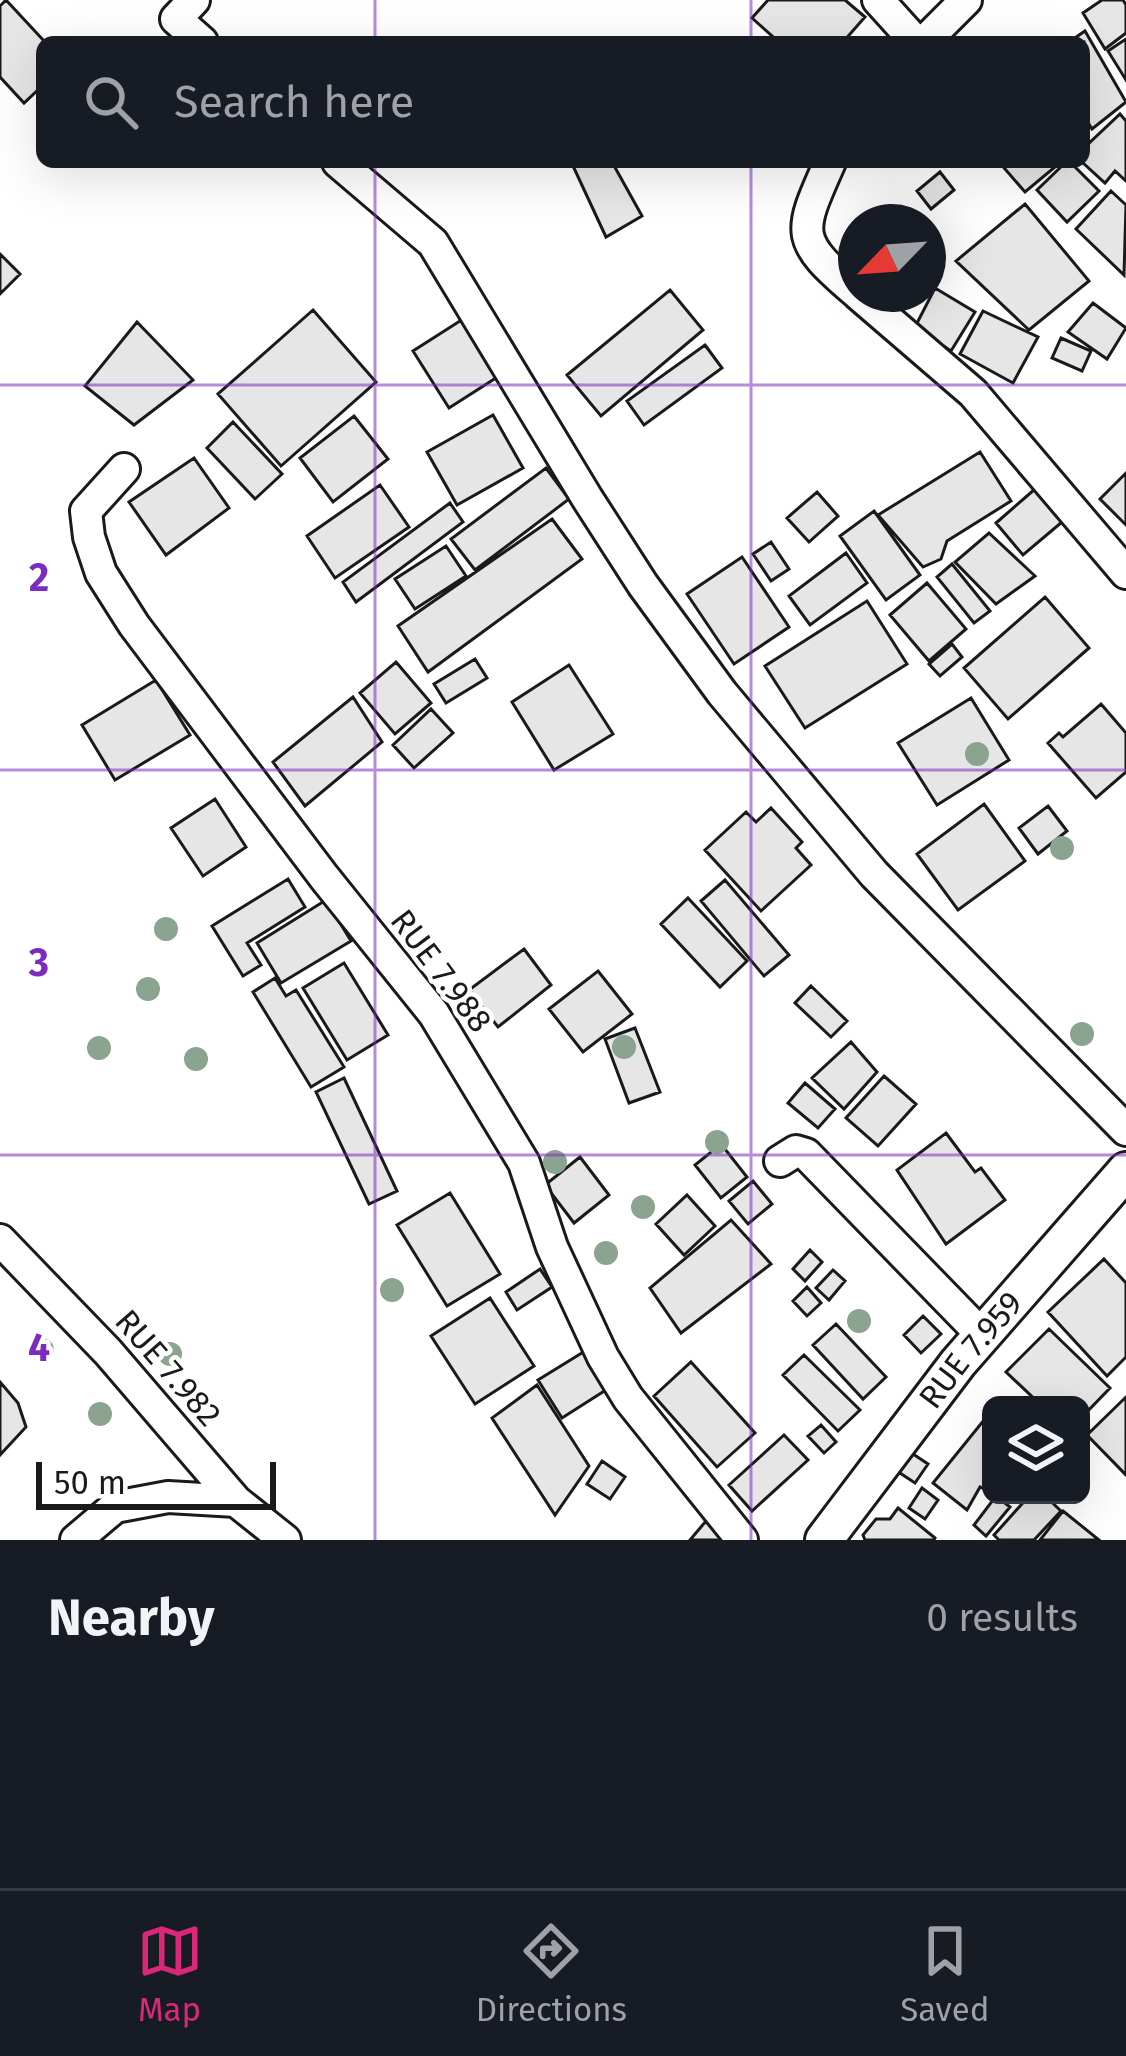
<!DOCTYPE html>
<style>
body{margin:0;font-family:"Fira Sans",sans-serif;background:#242831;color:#f1f3f6}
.controls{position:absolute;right:36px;bottom:36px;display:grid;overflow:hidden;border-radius:18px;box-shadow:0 12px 48px #0002}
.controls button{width:108px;height:108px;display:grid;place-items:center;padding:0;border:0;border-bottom:3px solid #363941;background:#171b24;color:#f1f3f6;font:60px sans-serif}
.compass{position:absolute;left:838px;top:204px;width:108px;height:108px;border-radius:50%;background:#171b24;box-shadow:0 12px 48px #0002;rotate:245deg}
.scale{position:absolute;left:36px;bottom:30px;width:240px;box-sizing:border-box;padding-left:12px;border:6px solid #1a1a1a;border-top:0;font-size:33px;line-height:42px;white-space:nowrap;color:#1a1a1a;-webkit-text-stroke:9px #fff;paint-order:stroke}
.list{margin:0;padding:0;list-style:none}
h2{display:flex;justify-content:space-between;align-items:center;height:156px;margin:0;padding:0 48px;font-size:51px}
h2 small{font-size:39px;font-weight:400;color:#9ea1a6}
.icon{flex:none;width:66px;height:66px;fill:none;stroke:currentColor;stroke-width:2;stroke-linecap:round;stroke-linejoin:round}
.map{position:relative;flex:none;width:1126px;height:1540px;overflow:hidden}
.search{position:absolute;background:#171b24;box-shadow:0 12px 48px #0002;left:36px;right:36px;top:36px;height:132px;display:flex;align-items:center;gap:30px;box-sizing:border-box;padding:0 42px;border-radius:18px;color:#9ea1a6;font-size:45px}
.sheet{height:348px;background:#171b24}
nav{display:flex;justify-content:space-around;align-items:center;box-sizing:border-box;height:168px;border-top:3px solid #363941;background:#171b24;font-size:33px;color:#9ea1a6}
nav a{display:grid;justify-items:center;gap:6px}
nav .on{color:#db2777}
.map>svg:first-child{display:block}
.building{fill:#e6e6e6;stroke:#1a1a1a;stroke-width:3}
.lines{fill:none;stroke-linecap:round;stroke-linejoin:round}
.minor-casing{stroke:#1a1a1a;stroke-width:36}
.tertiary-casing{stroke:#1a1a1a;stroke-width:42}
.minor{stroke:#fff;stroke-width:30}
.tertiary{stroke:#fff;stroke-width:36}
.tree{fill:#8aa48f}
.grid{fill:none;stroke:#7b2cbf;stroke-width:3;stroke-opacity:0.55}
.labels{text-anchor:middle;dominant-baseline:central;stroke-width:9;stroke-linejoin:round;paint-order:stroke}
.street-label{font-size:33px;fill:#1a1a1a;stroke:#fff}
.grid-label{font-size:39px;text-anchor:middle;font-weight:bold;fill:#7b2cbf;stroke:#fff;stroke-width:9;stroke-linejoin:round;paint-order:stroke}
</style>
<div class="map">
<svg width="1126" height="1540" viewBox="0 0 1126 1540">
<rect width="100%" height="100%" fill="#fff"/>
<path class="building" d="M6 0 45 42 42 86 24 103 0 77V6Z
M768 0H845L865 17 843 42H779L752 18Z
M1102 0H1123L1126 5V33L1105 49 1083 13Z
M1085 31 1126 102 1092 129 1084 116V42H1069Z
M1126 39V80L1108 51Z
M1120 114 1126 121V181L1115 171 1105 183 1082 162 1084 148Z
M581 162H612L642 216 606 237 573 166Z
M999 162H1061L1025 192Z
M1066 162H1070L1099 191 1067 222 1037 190Z
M940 172 954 190 931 209 917 191Z
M1111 191 1126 205 1124 275 1076 229Z
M1025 204 1089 281 1029 330 956 261Z
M0 254 20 274 0 294Z
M935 288 975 312 951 351 915 327Z
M670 290 703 330 601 416 567 375Z
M1093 303 1126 328 1107 359 1068 332Z
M313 310 376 382 281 466 218 394Z
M983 311 1038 337 1013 383 960 354Z
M463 319 499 376 449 408 413 351Z
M137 322 193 380 134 425 85 386Z
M1061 338 1091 351 1082 371 1052 358Z
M705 345 722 368 644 425 627 401Z
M493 415 523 468 457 505 427 452Z
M354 416 388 459 333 502 300 458Z
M233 422 282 474 255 499 207 448Z
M980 452 1011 501 947 541 941 559 923 567 878 515Z
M194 458 229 508 166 555 129 502Z
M546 468 569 499 475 570 451 539Z
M1126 473V525L1100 499Z
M380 485 409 527 335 578 307 536Z
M1035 489 1062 522 1023 555 996 523Z
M817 492 838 516 809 542 787 518Z
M450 503 463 522 356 602 343 582Z
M874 511 920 575 886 600 840 536Z
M552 519 582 559 428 672 398 626Z
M989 533 1035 576 996 604 955 562Z
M771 542 789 569 771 581 753 554Z
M446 546 466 576 415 609 395 579Z
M846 553 867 583 810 625 789 596Z
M742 557 789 627 734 664 687 594Z
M952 564 990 611 974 623 937 577Z
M927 583 966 629 929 661 890 615Z
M1045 597 1089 648 1008 719 964 668Z
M867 601 907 664 805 728 765 666Z
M952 644 962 657 940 676 929 664Z
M475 659 487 678 446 703 434 684Z
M396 662 431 703 395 734 360 693Z
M569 665 613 734 554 770 512 702Z
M156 680 190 735 115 780 82 725Z
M353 697 382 742 305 806 273 762Z
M971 698 1009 760 937 805 898 743Z
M1101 704 1126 733V772L1096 798 1048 743 1059 733 1063 737Z
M431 709 453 733 414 768 393 745Z
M215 799 246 847 203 876 171 828Z
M984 804 1025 861 958 910 917 854Z
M1048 806 1067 831 1038 854 1019 828Z
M771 808 802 842 796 848 811 865 761 911 705 850 746 812 756 822Z
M288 879 305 907 247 943 261 965 243 976 212 926Z
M725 880 789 955 764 976 701 901Z
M688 898 747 961 720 987 661 924Z
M326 900 351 941 281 983 257 943Z
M524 949 551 985 498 1027 469 990Z
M344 963 388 1035 347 1060 303 988Z
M598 971 632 1014 583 1052 549 1009Z
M275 978 286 996 296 990 344 1067 311 1087 253 992Z
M811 986 847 1021 831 1037 795 1003Z
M635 1028 660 1092 629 1103 605 1039Z
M851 1042 877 1072 844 1109 812 1078Z
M884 1076 916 1104 878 1146 846 1118Z
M344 1078 397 1191 369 1204 316 1092Z
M805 1083 835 1109 818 1128 788 1103Z
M946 1133 975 1172 981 1168 1005 1200 946 1244 897 1170Z
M721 1144 747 1177 721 1198 695 1165Z
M580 1157 609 1195 574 1223 545 1185Z
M753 1181 772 1204 748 1224 729 1201Z
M450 1193 500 1274 447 1306 397 1225Z
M687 1195 715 1226 684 1255 656 1224Z
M731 1220 771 1264 681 1333 650 1288Z
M810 1250 822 1262 805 1281 793 1269Z
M1104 1259 1126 1283V1357L1107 1376 1048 1312Z
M540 1269 552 1287 517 1310 506 1292Z
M833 1270 845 1281 829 1300 816 1288Z
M807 1287 821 1303 807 1316 793 1301Z
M490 1298 534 1366 475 1404 431 1336Z
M923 1316 941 1334 921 1353 904 1335Z
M836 1324 886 1377 863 1399 813 1345Z
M1049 1329 1110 1388 1081 1418V1405H1041L1006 1372Z
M585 1351 609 1388 562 1418 538 1380Z
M804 1355 860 1410 838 1431 783 1375Z
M691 1362 755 1433 717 1467 654 1396Z
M0 1382 18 1403 26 1427 0 1455Z
M537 1385 589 1466 555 1515 492 1418Z
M1126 1397V1475L1087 1435Z
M984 1420 991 1425V1492L980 1487 967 1510 933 1483Z
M821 1425 836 1442 824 1453 808 1436Z
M784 1435 808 1460 752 1511 729 1485Z
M910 1452 928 1464 915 1483 897 1471Z
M602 1461 625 1477 610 1499 587 1484Z
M922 1488 938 1500 925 1519 909 1508Z
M1030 1495H1044L1061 1511 1034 1540H999L994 1535Z
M996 1496 1010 1507 986 1536 974 1525Z
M898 1508 935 1538 934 1540H865L863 1535 876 1519H890Z
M1063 1511 1099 1540H1040Z
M706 1521 722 1540H690Z"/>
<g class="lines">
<defs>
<path id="minor" d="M194 0 176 19 202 42
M878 0 916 42
M924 42 966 0
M338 162 433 243 587 498 643 585 722 693 874 874 1126 1130
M830 162C798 234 794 239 856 292
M858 294 973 393 1126 573
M124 469 86 511 89 537 101 573 134 625 324 877 434 1014 524 1163 552 1247 603 1357 628 1398 742 1540
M780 1161 796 1151 806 1154 982 1335
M0 1240 108 1352 236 1501 285 1540
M76 1540 115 1507 168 1497 236 1501"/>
<g id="tertiary">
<path id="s1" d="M824 1540 958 1363 1126 1171"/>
</g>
</defs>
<use href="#minor" class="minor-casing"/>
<use href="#tertiary" class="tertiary-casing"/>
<use href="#minor" class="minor"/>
<use href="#tertiary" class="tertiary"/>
</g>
<g class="tree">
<circle cx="977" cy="754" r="12"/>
<circle cx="1062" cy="848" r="12"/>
<circle cx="166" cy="929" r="12"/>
<circle cx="148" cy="989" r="12"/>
<circle cx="1082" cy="1034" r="12"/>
<circle cx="624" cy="1047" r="12"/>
<circle cx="99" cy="1048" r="12"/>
<circle cx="196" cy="1059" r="12"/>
<circle cx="717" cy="1142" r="12"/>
<circle cx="555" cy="1162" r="12"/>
<circle cx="643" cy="1207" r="12"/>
<circle cx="606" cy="1253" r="12"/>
<circle cx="392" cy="1290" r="12"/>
<circle cx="859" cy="1321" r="12"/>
<circle cx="42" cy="1350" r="12"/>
<circle cx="170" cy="1354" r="12"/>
<circle cx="100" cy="1414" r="12"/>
</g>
<path class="grid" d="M375 0V42M751 0V42M375 162V1540M751 162V1540M0 385H1126M0 770H1126M0 1155H1126"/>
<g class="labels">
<g class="street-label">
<text transform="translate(441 971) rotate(53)">RUE 7.988</text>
<text stroke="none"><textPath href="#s1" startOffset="240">RUE 7.959</textPath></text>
<text transform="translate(168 1368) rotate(49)">RUE 7.982</text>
</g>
</g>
<g class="grid-label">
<text x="39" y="591">2</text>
<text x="39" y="976">3</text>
<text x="39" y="1361">4</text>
</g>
</svg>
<div class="controls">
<button><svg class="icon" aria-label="layers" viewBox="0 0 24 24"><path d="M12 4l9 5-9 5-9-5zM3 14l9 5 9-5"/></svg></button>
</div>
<svg class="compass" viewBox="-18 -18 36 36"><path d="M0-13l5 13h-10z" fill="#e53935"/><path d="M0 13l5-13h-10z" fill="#9ea1a6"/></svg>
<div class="scale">50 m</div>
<div class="search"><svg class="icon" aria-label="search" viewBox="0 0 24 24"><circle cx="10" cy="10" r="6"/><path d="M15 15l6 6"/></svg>Search here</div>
</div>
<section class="sheet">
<h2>Nearby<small>0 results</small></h2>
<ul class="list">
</ul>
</section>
<nav>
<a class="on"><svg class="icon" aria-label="map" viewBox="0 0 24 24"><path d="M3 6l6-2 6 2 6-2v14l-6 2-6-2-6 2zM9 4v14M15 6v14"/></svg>Map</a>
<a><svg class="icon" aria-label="directions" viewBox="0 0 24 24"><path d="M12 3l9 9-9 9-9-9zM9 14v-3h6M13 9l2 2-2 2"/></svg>Directions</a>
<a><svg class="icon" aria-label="saved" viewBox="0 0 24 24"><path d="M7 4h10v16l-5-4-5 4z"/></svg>Saved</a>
</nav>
